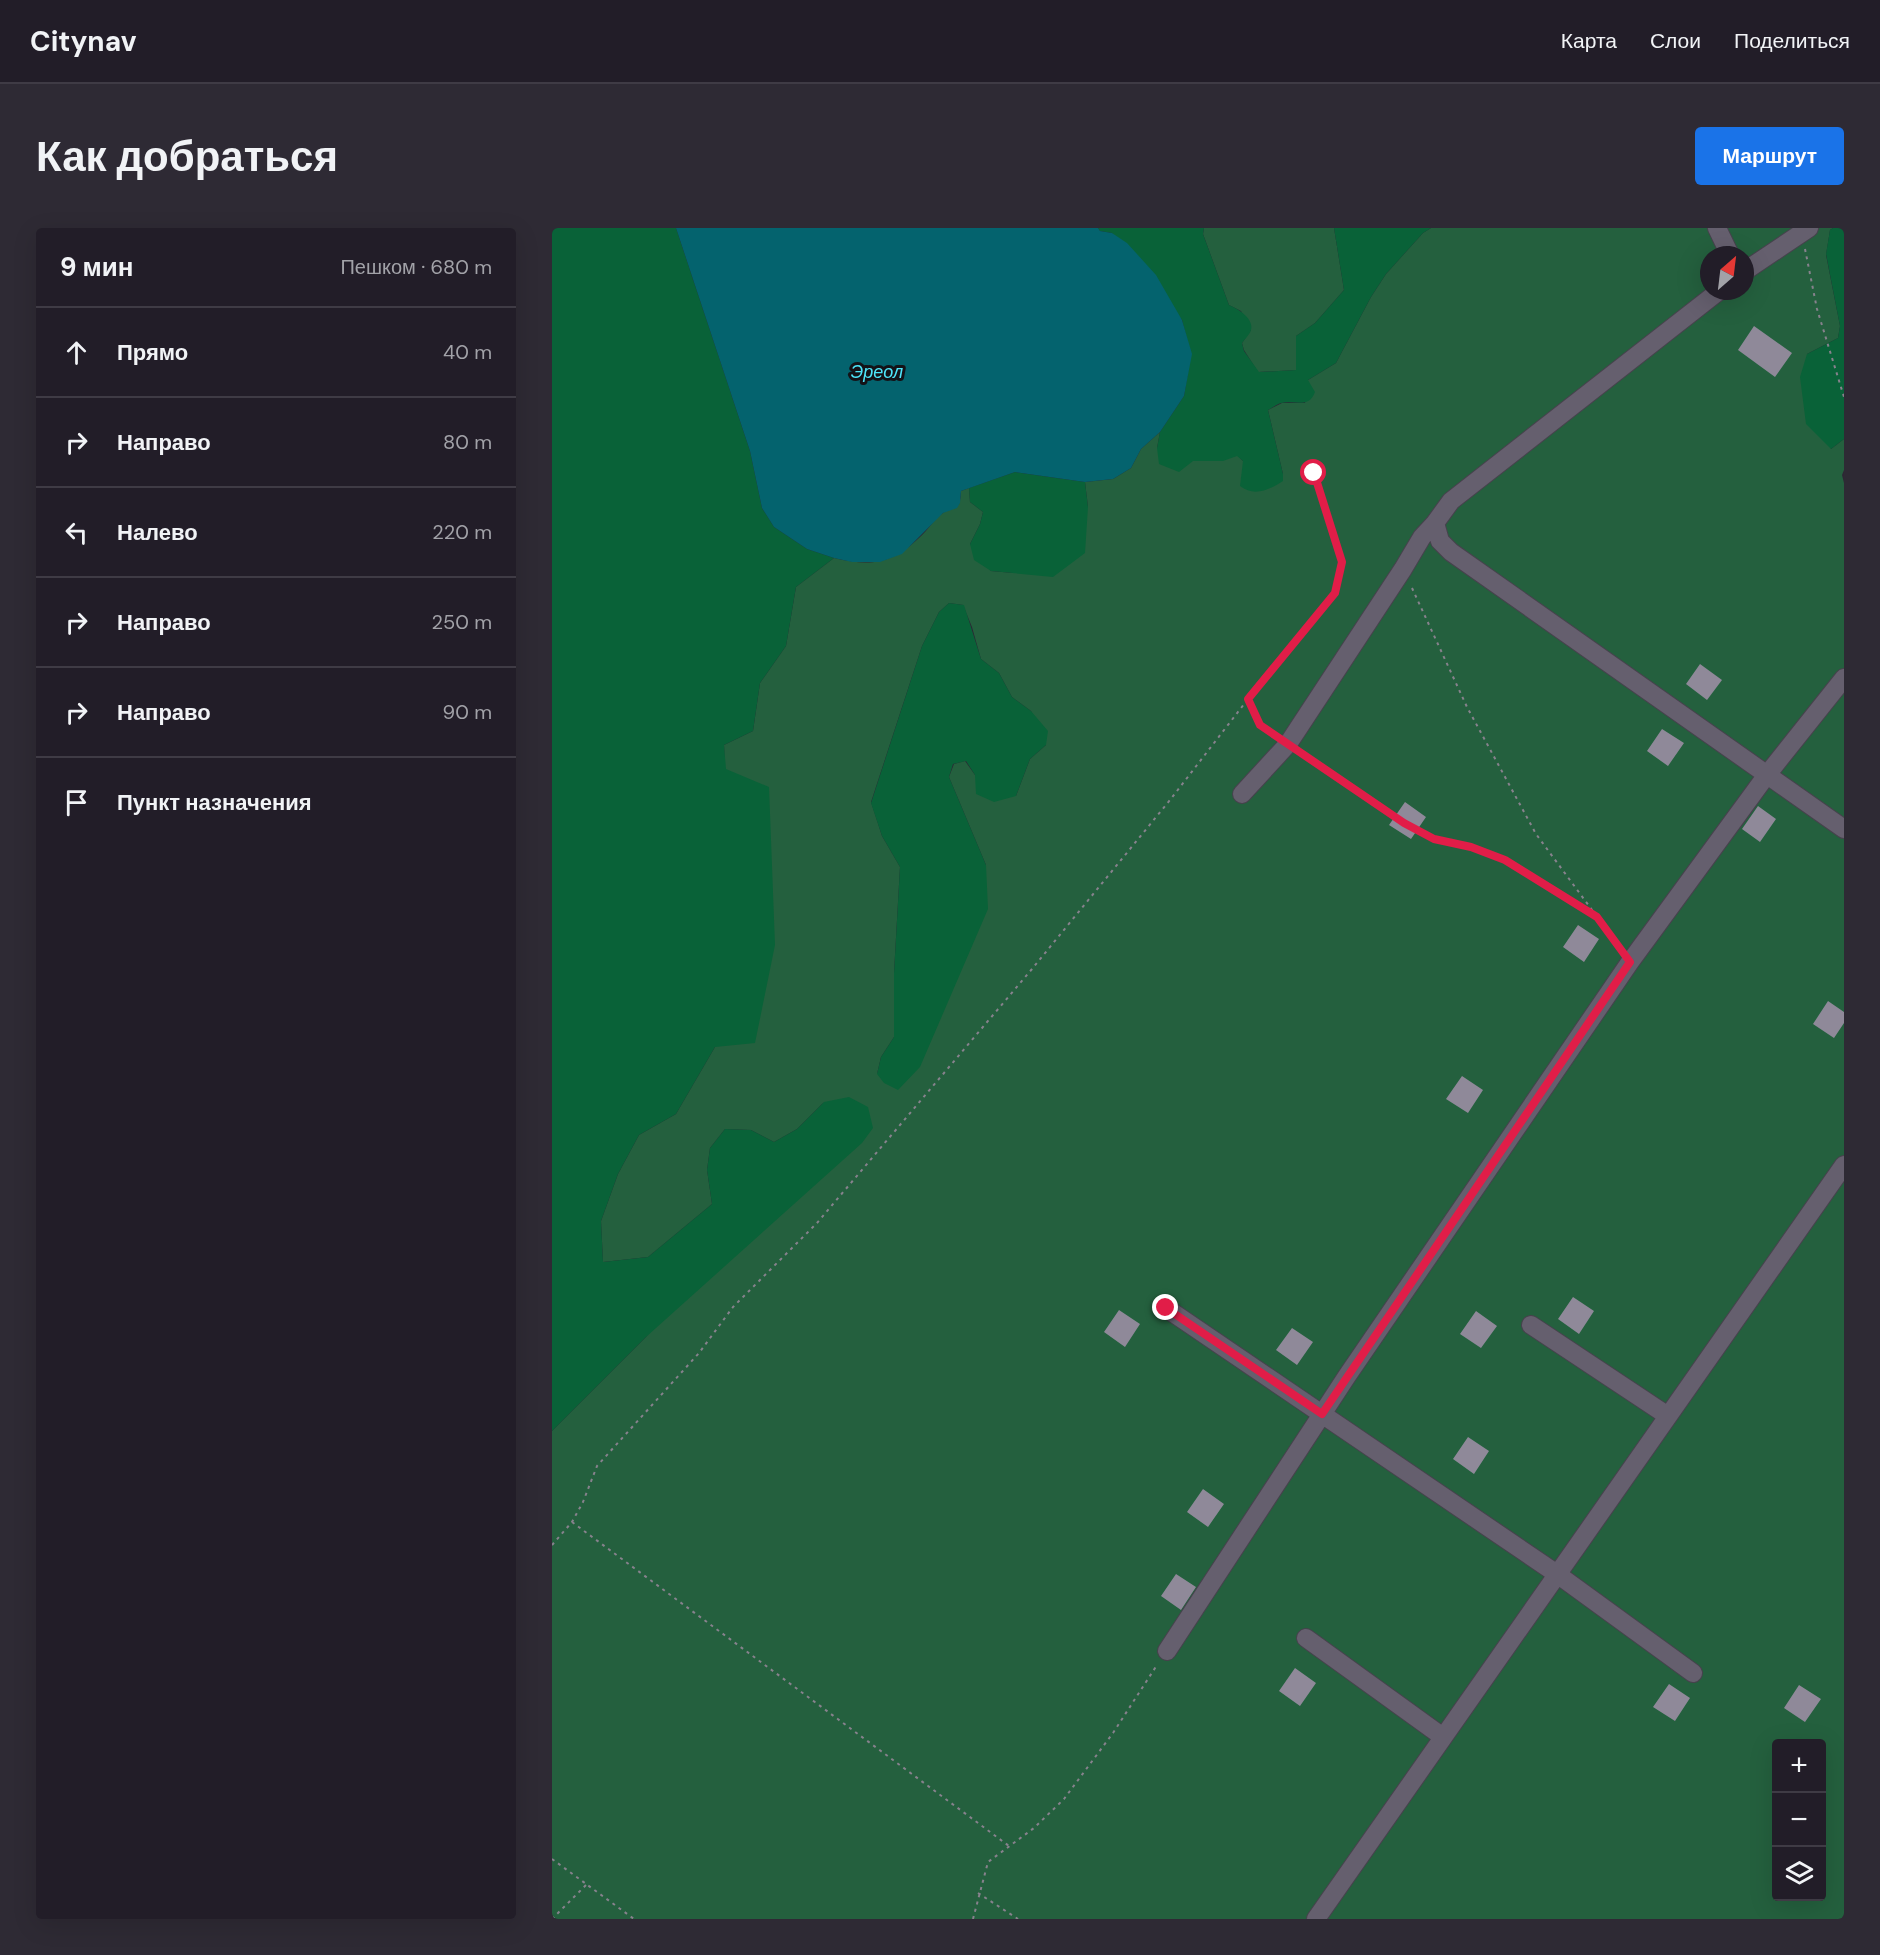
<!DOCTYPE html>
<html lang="ru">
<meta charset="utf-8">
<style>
body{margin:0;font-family:"DM Sans",sans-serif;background:#2e2a34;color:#f1f3f6}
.controls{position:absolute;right:18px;bottom:18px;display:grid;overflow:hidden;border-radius:6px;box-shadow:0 6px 24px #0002}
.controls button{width:54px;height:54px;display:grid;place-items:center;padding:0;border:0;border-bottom:2px solid #3f3b45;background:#221d28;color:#f1f3f6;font:30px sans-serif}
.compass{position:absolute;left:1148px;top:18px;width:54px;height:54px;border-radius:50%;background:#221d28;box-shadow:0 6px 24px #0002;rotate:28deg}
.stop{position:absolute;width:18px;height:18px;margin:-14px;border:4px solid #e11d48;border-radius:50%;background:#fff}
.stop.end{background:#e11d48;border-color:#fff;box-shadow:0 2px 6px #0008}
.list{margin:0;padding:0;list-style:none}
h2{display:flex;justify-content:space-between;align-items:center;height:78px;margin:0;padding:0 24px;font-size:26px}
h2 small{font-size:20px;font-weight:400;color:#a2a2a8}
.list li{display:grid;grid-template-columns:39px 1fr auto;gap:18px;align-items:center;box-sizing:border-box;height:90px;padding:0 24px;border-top:2px solid #3f3b45}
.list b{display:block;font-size:22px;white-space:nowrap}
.list em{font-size:20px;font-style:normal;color:#a2a2a8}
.icon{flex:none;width:33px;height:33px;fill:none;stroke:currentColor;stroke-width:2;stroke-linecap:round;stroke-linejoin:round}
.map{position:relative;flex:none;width:1292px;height:1691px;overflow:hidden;border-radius:6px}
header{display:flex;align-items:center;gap:36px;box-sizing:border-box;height:84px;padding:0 30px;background:#221d28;border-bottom:2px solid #3f3b45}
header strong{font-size:28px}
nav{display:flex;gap:33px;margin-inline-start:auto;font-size:21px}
.intro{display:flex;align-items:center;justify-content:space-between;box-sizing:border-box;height:144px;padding:0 36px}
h1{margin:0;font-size:42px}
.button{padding:15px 27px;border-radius:6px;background:#1a73e8;color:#fff;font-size:21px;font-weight:700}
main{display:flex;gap:36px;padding:0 36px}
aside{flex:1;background:#221d28;border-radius:6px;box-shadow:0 6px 24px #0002}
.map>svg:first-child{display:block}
.green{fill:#24603e;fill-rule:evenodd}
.forest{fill:#096238}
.water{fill:#04636e}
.building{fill:#8f8999}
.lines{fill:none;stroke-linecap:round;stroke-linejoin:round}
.minor-casing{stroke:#47424d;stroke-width:20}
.path{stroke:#87828d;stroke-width:2;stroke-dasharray:3 4.5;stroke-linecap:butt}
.minor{stroke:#655f6e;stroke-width:18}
.route{stroke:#e11d48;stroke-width:8}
.labels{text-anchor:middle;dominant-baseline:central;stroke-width:6;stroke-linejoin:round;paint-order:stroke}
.water-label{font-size:18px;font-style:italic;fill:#4de5f9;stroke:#141217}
</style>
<header>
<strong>Citynav</strong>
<nav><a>Карта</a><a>Слои</a><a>Поделиться</a></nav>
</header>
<div class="intro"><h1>Как добраться</h1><a class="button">Маршрут</a></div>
<main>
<aside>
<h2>9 мин<small>Пешком · 680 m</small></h2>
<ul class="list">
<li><svg class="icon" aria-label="ahead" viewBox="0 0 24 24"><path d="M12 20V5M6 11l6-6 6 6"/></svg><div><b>Прямо</b></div><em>40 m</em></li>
<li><svg class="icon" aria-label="right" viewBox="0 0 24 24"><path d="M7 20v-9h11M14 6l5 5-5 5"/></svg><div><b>Направо</b></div><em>80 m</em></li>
<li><svg class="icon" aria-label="left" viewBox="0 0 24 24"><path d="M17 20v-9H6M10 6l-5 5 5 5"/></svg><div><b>Налево</b></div><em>220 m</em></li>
<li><svg class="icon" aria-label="right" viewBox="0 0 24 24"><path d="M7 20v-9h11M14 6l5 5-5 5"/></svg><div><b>Направо</b></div><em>250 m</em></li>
<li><svg class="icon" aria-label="right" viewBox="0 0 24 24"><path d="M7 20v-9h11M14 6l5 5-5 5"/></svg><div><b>Направо</b></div><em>90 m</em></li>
<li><svg class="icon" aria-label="arrive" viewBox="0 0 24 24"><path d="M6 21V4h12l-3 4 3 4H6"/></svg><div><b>Пункт назначения</b></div></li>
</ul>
</aside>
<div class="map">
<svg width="1292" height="1691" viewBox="0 0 1292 1691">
<rect width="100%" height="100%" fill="#2d2735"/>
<path class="green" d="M652 0H782L792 62 763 95 744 108 745 142 706 144 692 122 690 115 699 102 689 83 677 77 651 6Z
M879 0H1281L1278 2 1274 27 1288 98 1286 110 1255 126 1279 221 1292 211V242L1290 247 1292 255V1691H0V1203L94 1109 272 874 245 901 222 914 199 902 173 901 158 920 155 942 160 976 96 1029 51 1034 49 993 66 946 87 907 124 886 163 819 173 540 172 517 201 503 208 455 234 418 244 359 282 330C319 339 340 336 368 309 376 302 382 291 391 285 404 276 408 284 409 263L417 260 418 274 431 284 428 296 418 316 439 343 462 345 536 279 533 254 561 251 579 240 589 221 608 204 605 220C634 231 655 239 685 227L691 233 731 246 716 182 730 175H753L756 152 784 135 819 69 834 46 871 5ZM1157 27H1193V63H1157ZM397 375 411 377 420 399 429 431 447 445 460 469 479 483 494 517 478 531 464 568 423 547 413 533 402 536 397 549 434 637 325 846 329 829 342 809V745L348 639 330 608 319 574 370 418 387 384ZM1224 1516H1270V1668H1224Z"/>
<path class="forest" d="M0 0H124L198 223 210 280 222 299 255 321 282 330 244 359 234 418 208 455 201 503 172 517 174 541 217 559 223 717 203 815 163 819 124 886 87 907 66 946 49 993 51 1034 96 1029 160 976 155 942 158 920 173 901 199 902 222 914 245 901 272 874 297 869 316 879 321 900 310 915 94 1109 0 1203Z
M546 0H652L651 6 677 77C686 81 702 90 699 102 698 106 693 111 690 115L692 123 707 144 744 142V108L763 95 792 62 782 0H879L871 5 834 46 819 69 784 135 756 152 763 164C757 181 743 172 729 175 725 176 720 180 716 182L731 246V253C717 262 702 269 688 258L691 233 685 228 671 233H641L627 244 607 236 605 220 608 204 632 168 639 126 630 92 560 5 548 3Z
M1281 0H1292V211L1279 221 1254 196 1248 149 1255 126 1286 110 1288 98 1274 26 1278 2Z
M463 244 533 254 536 279 533 325 501 349 439 343 422 332 418 316 428 296 431 284 418 274 417 260Z
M397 375 412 377 429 431 447 445 460 469 479 483 496 503 494 517 478 531 464 568 442 574 424 566 423 547 414 533 401 536 397 549 434 637 436 681 368 839 346 862 332 855 325 846 329 829 342 809V745L348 639 330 608 319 575 370 418 387 384Z"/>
<path class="water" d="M124 0H546L548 3 560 5 575 15 604 47 630 92 640 126 632 168 608 204 589 221 579 240 561 251 533 254 463 244 409 263 408 275 405 280 391 285 350 326 328 334H300L282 330 255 321 222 299 210 280 198 223Z"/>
<path class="building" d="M1202 98 1240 125 1223 149 1186 122Z
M1148 436 1170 452 1155 472 1134 456Z
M1110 501 1132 515 1116 538 1095 523Z
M853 574 874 589 859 611 837 597Z
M1206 578 1224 591 1208 614 1190 601Z
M1026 697 1047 711 1032 734 1011 719Z
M1276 773 1292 784V795L1282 810 1261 796Z
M910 848 931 862 916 885 894 871Z
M1021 1069 1042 1083 1027 1106 1006 1091Z
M567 1082 588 1096 573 1119 552 1104Z
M924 1083 945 1098 929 1120 908 1106Z
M740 1100 761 1114 745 1137 724 1122Z
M916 1209 937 1223 922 1246 901 1231Z
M651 1261 672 1276 656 1299 635 1284Z
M624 1346 644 1359 629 1382 609 1368Z
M743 1440 764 1455 748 1478 727 1463Z
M1117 1456 1138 1470 1123 1493 1101 1479Z
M1247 1457 1269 1471 1253 1494 1232 1480Z"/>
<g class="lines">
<defs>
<path id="minor" d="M1165 0 1178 27
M1193 43 1257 0
M1167 63 899 273 883 295 888 313 899 324 1292 601
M690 566 736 516 851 341 870 309 883 295
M614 1080 1005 1346 1141 1445
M979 1097 1116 1188
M754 1410 891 1509
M615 1423 795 1148 1078 734 1214 548 1292 450
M764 1691 1292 937"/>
</defs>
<use href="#minor" class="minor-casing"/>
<path class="path" d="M1253 21 1265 81 1292 169
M860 360 915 479 984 606 1068 720
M696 471 708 497 721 506
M748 525 852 595 882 611 919 619 953 631 1043 687
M20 1294 457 1618
M0 1317 20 1294 31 1274 45 1238 147 1125 181 1079 265 995 480 741 618 572 696 471 783 365 790 334 762 245
M0 1631 82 1691
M426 1665 466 1691
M0 1691 35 1656
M421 1691 436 1634 482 1600 512 1571 561 1505 605 1437"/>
<use href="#minor" class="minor"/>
</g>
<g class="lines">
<path class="route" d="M614 1080 770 1186 1078 734 1045 689 953 632 919 619 882 611 852 595 708 497 696 471 783 365 790 334 762 245"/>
</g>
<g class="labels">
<g class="water-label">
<text x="325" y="144">Эреол</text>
</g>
</g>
</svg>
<div class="controls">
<button>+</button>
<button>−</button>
<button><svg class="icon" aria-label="layers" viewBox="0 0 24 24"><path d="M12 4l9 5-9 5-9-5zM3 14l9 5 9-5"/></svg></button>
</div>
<svg class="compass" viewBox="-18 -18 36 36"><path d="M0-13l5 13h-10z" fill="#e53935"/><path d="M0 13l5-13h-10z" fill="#a2a2a8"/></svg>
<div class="stop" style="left:762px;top:245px"></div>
<div class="stop end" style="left:614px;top:1080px"></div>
</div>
</main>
